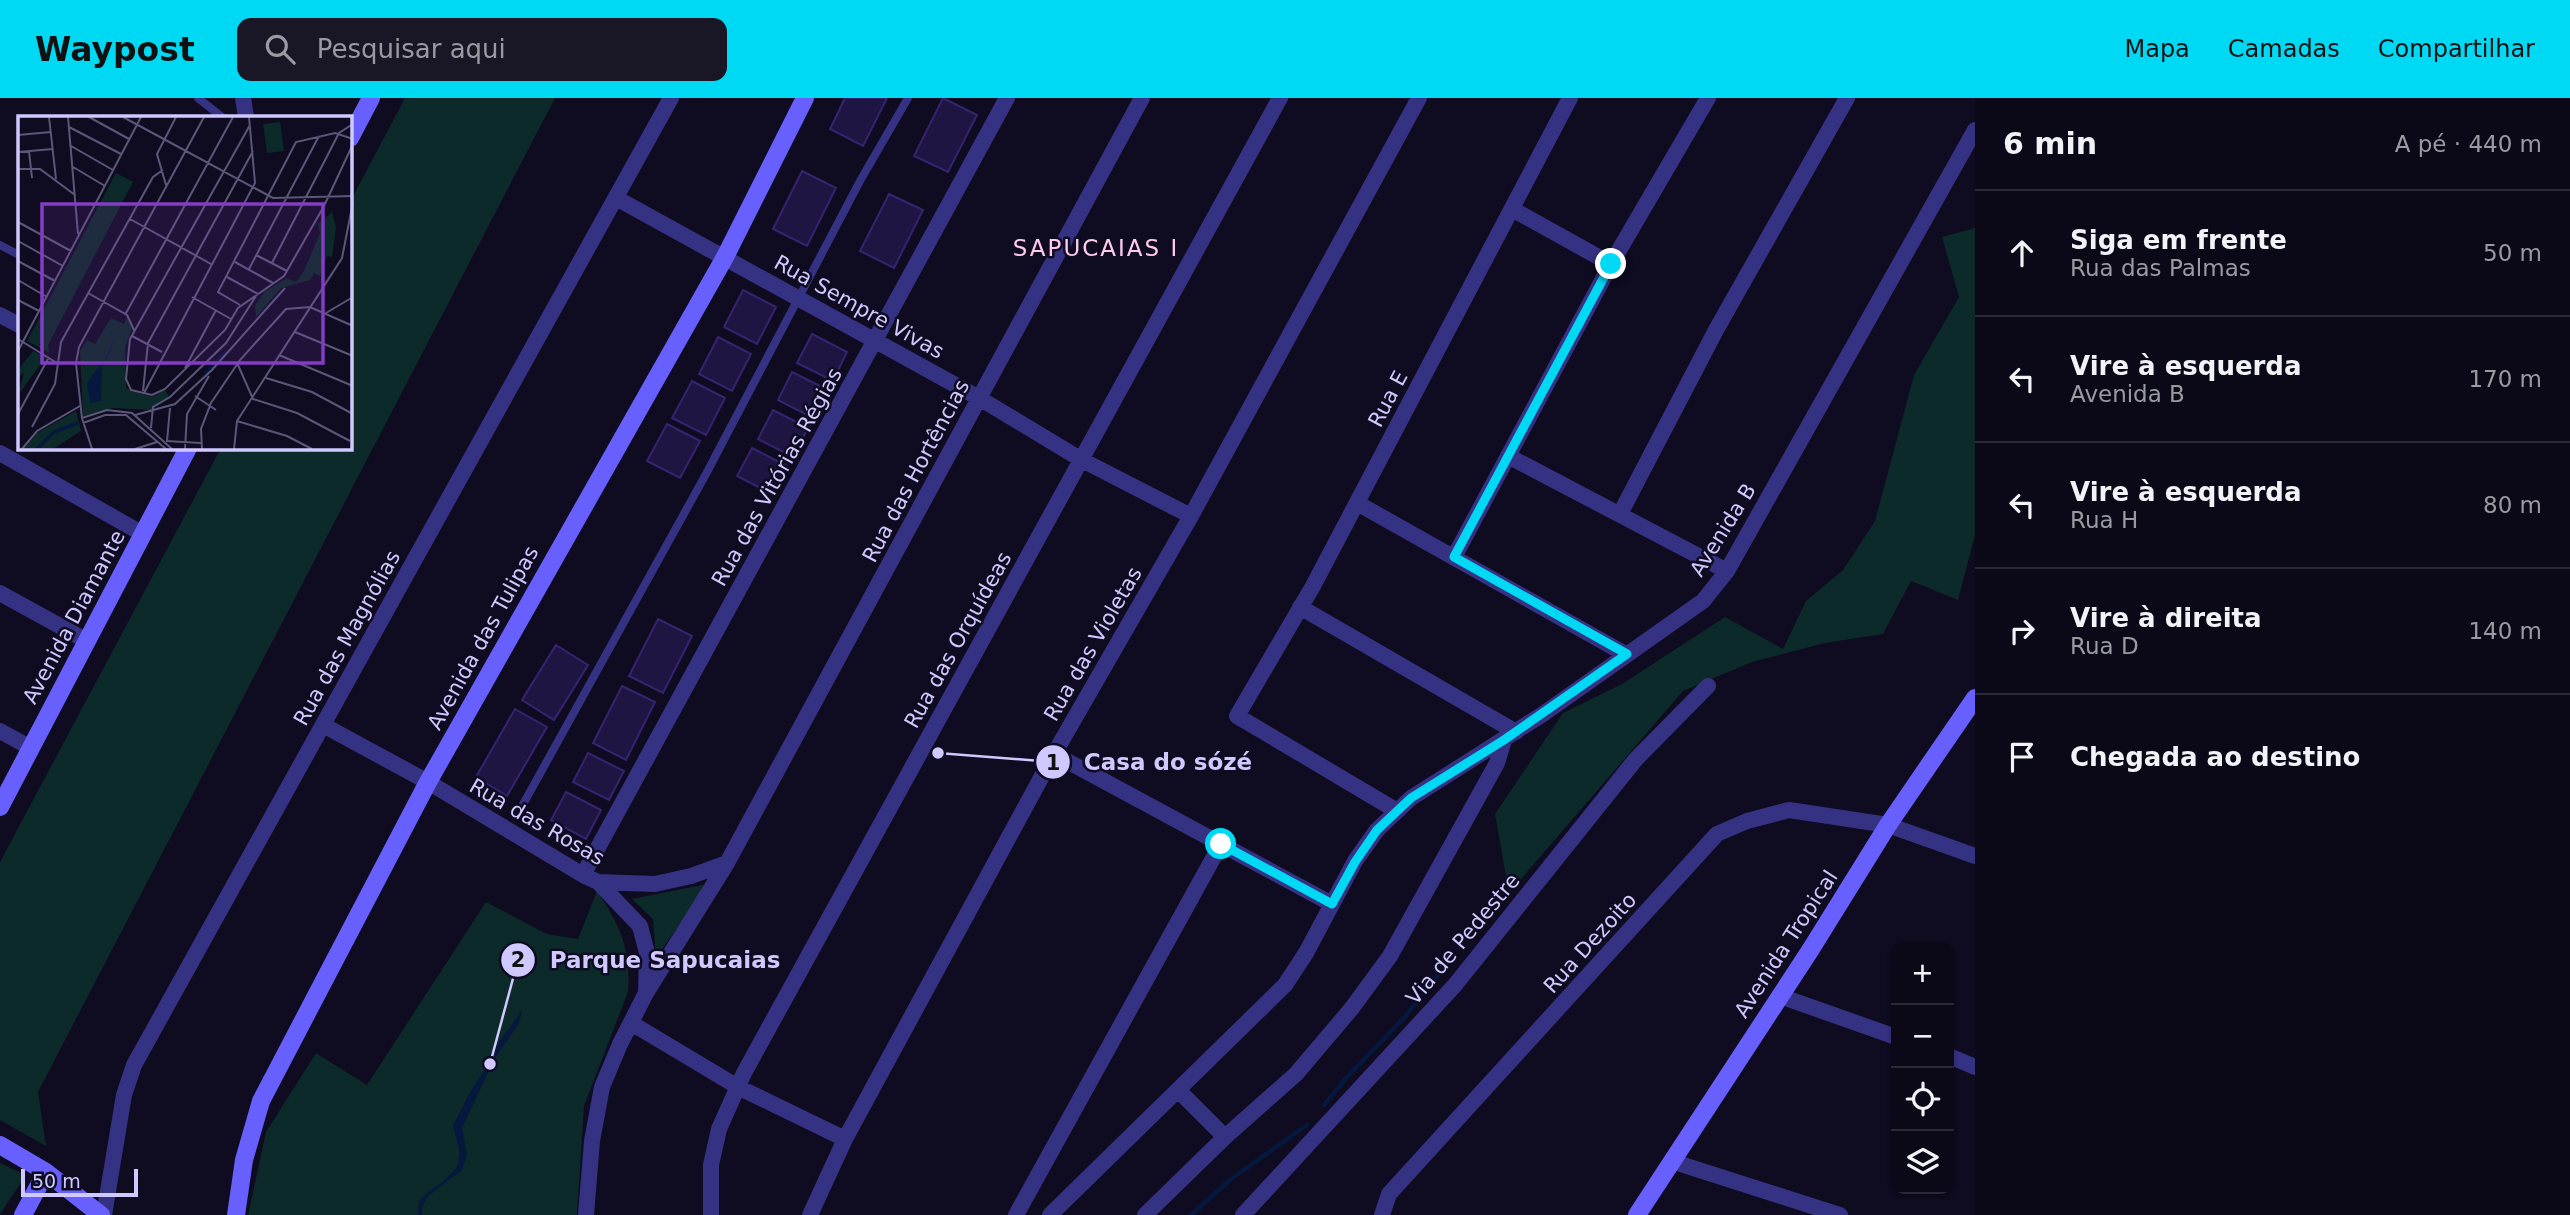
<!DOCTYPE html>
<html lang="pt">
<meta charset="utf-8">
<style>
body{margin:0;font-family:"DejaVu Sans",sans-serif;background:#191625;color:#f1f3f6}
.controls{position:absolute;right:21px;bottom:21px;display:grid;overflow:hidden;border-radius:14px;box-shadow:0 2px 5px #0004}
.controls button{width:63px;height:63px;display:grid;place-items:center;padding:0;border:0;border-bottom:2px solid #2b2937;background:#0b0818;color:#f1f3f6;font:35px sans-serif}
.scale{position:absolute;left:21px;bottom:18px;width:117px;box-sizing:border-box;padding-left:7px;border:4px solid #d0c9ff;border-top:0;font-size:19px;line-height:24px;white-space:nowrap;color:#d0c9ff;-webkit-text-stroke:5px #0f0b20;paint-order:stroke}
.stop{position:absolute;width:21px;height:21px;margin:-16px;border:5px solid #00d9f4;border-radius:50%;background:#fff}
.stop.end{background:#00d9f4;border-color:#fff;box-shadow:0 2px 7px #0008}
.list{margin:0;padding:0;list-style:none}
h2{display:flex;justify-content:space-between;align-items:center;height:91px;margin:0;padding:0 28px;font-size:30px}
h2 small{font-size:23px;font-weight:400;color:#9a9aa2}
.list li{display:grid;grid-template-columns:46px 1fr auto;gap:21px;align-items:center;box-sizing:border-box;height:126px;padding:0 28px;border-top:2px solid #2b2937}
.list b{display:block;font-size:26px;white-space:nowrap}
.list p{margin:0;font-size:23px;white-space:nowrap;color:#9a9aa2}
.list em{font-size:23px;font-style:normal;color:#9a9aa2}
.icon{flex:none;width:38px;height:38px;fill:none;stroke:currentColor;stroke-width:2;stroke-linecap:round;stroke-linejoin:round}
.map{position:relative;flex:none;width:1975px;height:1117px;overflow:hidden}
header{display:flex;align-items:center;gap:42px;box-sizing:border-box;height:98px;padding:0 35px;background:#00d9f4;color:#111}
header strong{font-size:33px}
nav{display:flex;gap:38px;margin-inline-start:auto;font-size:24px}
.search{width:490px;height:63px;background:#191625;display:flex;align-items:center;gap:18px;box-sizing:border-box;padding:0 24px;border-radius:14px;color:#9a9aa2;font-size:26px}
main{display:flex}
aside{flex:1;background:#0b0818}
.map>svg:first-child{display:block}
.green{fill:#0d2a2a}
.water{fill:#05193e}
.lines{fill:none;stroke-linecap:round;stroke-linejoin:round}
.stream{stroke:#05193e;stroke-width:4.5}
.building{fill:#1f1542;stroke:#352570;stroke-width:2}
.lane{stroke:#363283;stroke-width:8}
.street{stroke:#363283;stroke-width:16}
.secondary{stroke:#6760ff;stroke-width:18}
.route{stroke:#00d9f4;stroke-width:9}
.labels{text-anchor:middle;dominant-baseline:central;stroke-width:5;stroke-linejoin:round;paint-order:stroke}
.street-label{font-size:21px;fill:#d0c9ff;stroke:#0f0b20}
.neighbourhood-label{font-size:23px;letter-spacing:2px;fill:#ffcbec;stroke:#0f0b20}
.inset-river{fill:none;stroke:#05193e;stroke-width:3.5}
.inset-road{fill:none;stroke:#5c5779;stroke-width:2}
.view{fill:#843cc5;fill-opacity:0.15;stroke:#843cc5;stroke-width:3.5}
.inset-edge{fill:none;stroke:#d0c9ff;stroke-width:3.5}
.leader{fill:none;stroke:#d0c9ff;stroke-width:2.5}
.callout-dot{fill:#d0c9ff;stroke:#0f0b20;stroke-width:2.5}
.mark-label{font-size:21px;text-anchor:middle;font-weight:bold;fill:#111}
.callout-label{font-size:23px;text-anchor:middle;font-weight:bold;fill:#d0c9ff;stroke:#0f0b20;stroke-width:5;stroke-linejoin:round;paint-order:stroke}
</style>
<header>
<strong>Waypost</strong>
<div class="search"><svg class="icon" aria-label="search" viewBox="0 0 24 24"><circle cx="10" cy="10" r="6"/><path d="M15 15l6 6"/></svg>Pesquisar aqui</div>
<nav><a>Mapa</a><a>Camadas</a><a>Compartilhar</a></nav>
</header>
<main>
<div class="map">
<svg width="1975" height="1117" viewBox="0 0 1975 1117">
<rect width="100%" height="100%" fill="#0f0b20"/>
<path class="green" d="M405 0H555L38 994 46 1048 0 1022V764L221 350H350V104Z
M1975 130V437L1958 502 1911 483 1883 536 1825 545 1752 564 1683 593 1509 795 1495 716 1563 615 1622 586 1725 519 1783 551 1806 503 1843 472 1875 423 1914 277 1959 199 1942 139Z
M707 786 656 860 653 821 632 801Z
M597 793C621 829 631 851 628 894L584 1008 577 1117H248L266 1034 316 955 367 987 486 804 547 836 578 841Z
M0 1065 26 1077 0 1116Z"/>
<path class="water" d="M523 911 518 927 495 960 462 1030 467 1056 462 1072 427 1099 422 1110V1117H418L419 1104 423 1098 444 1083 457 1069 460 1055 453 1028 470 994 485 971 489 958Z"/>
<g class="lines">
<path class="stream" d="M1324 1007 1348 978 1404 920 1442 872
M1191 1117 1231 1081 1307 1027"/>
</g>
<path class="building" d="M845 0H887L863 48 830 31Z
M943 0 977 17 948 74 914 58Z
M802 73 836 90 807 148 773 131Z
M889 96 923 112 894 170 860 153Z
M743 192 776 209 757 246 724 229Z
M812 236 847 254 833 283 797 265Z
M718 239 751 256 732 293 699 276Z
M792 274 828 292 813 320 778 302Z
M692 283 725 300 706 337 672 320Z
M773 312 808 330 793 359 758 341Z
M667 326 700 343 680 380 647 363Z
M752 350 787 368 772 396 737 378Z
M658 521 692 538 663 595 629 578Z
M556 547 588 567 554 622 522 602Z
M622 588 655 604 626 662 593 645Z
M515 611 547 629 507 698 476 679Z
M588 655 624 673 609 702 573 684Z
M566 694 601 712 586 741 551 722Z"/>
<g class="lines">
<path class="lane" d="M198 0 222 19
M0 147 19 157
M521 710 706 376 860 83 908 0"/>
<path class="street" d="M243 0 246 19
M616 100 979 300 1082 362 1191 418
M1512 111 1611 166
M0 217 19 227
M0 355 143 436
M1508 358 1727 473
M1357 405 1627 557
M1620 416 1716 232 1847 0
M1454 459 1611 166 1708 0
M0 495 87 543
M1300 509 1516 634
M323 627 428 684 583 777 598 784 640 828 647 855 646 895 620 946 602 989 592 1043 586 1117
M0 633 31 650
M1054 656 1332 806
M1397 713 1237 618 1313 488 1570 0
M583 777 1007 0
M598 784 655 786 691 778 727 765
M646 895 727 765 1142 0
M1780 898 1896 939
M631 925 738 989 845 1041
M1949 958 1975 969
M1178 992 1225 1039
M1671 1063 1840 1117
M104 1117 124 997 134 967 671 0
M711 1117V1067L719 1031 744 975 1280 0
M810 1117 845 1041 1054 656 1191 418 1419 0
M1016 1117 1221 746
M1050 1117 1285 887 1306 855 1355 763 1377 732 1411 700 1543 616 1703 503 1727 473 1975 32
M1145 1117 1225 1039 1296 976 1352 910 1390 858 1497 665 1504 642
M1243 1117 1455 887 1636 661 1708 588
M1382 1117 1389 1096 1717 736 1747 723 1789 712 1888 727 1975 758"/>
<path class="secondary" d="M350 40 371 0
M0 709 188 350
M0 1047 46 1074 101 1117
M23 1117 46 1074
M236 1117 244 1062 261 1003 428 684 725 159 805 0
M1637 1117 1811 851 1888 727 1975 600"/>
</g>
<g class="lines">
<path class="route" d="M1221 746 1332 806 1355 764 1377 732 1411 700 1504 642 1627 556 1454 459 1611 166"/>
</g>
<g class="labels">
<g class="street-label">
<text transform="translate(859 209) rotate(29)">Rua Sempre Vivas</text>
<text transform="translate(1388 301) rotate(-62)">Rua E</text>
<text transform="translate(916 373) rotate(-62)">Rua das Hortências</text>
<text transform="translate(777 379) rotate(-61)">Rua das Vitórias Régias</text>
<text transform="translate(1723 432) rotate(-58)">Avenida B</text>
<text transform="translate(74 519) rotate(-62)">Avenida Diamante</text>
<text transform="translate(347 540) rotate(-61)">Rua das Magnólias</text>
<text transform="translate(483 540) rotate(-61)">Avenida das Tulipas</text>
<text transform="translate(958 542) rotate(-61)">Rua das Orquídeas</text>
<text transform="translate(1093 546) rotate(-60)">Rua das Violetas</text>
<text transform="translate(537 724) rotate(30)">Rua das Rosas</text>
<text transform="translate(1463 841) rotate(-50)">Via de Pedestre</text>
<text transform="translate(1590 845) rotate(-48)">Rua Dezoito</text>
<text transform="translate(1786 846) rotate(-57)">Avenida Tropical</text>
</g>
<g class="neighbourhood-label">
<text x="1096" y="150">SAPUCAIAS I</text>
</g>
</g>
<g transform="translate(18 18)">
<rect width="334" height="334" fill="#0f0b20"/>
<path d="M262 6 266 35 249 37 245 8ZM98 57 115 66 30 229 31 237 9 225ZM314 96 318 111 314 141 309 140 302 160 296 157 292 164 263 172 238 201 237 190 246 176 269 162 278 166 286 155 302 117 300 108ZM109 201 114 213 107 231 108 272 134 281 147 274 151 281 133 294 95 292 65 300 62 235 69 224 77 228 93 202 106 208ZM15 235 28 241 0 279 6 257 0 261V254ZM58 295 63 315 35 333H6L19 317Z" fill="#0d2a2a"/>
<path d="M99 218 90 240 84 248 83 285 72 287 69 267 89 240Z" fill="#05193e"/>
<path class="inset-river" d="M187 258 209 235M19 333 36 316 60 307"/>
<path class="inset-road" d="M31 1 38 63M50 1 60 118M71 1 111 23M105 1 255 82 335 80M232 9 112 223 108 263 113 274 134 279 147 273 207 214 220 192 266 160 306 90 335 28M51 11 103 38M0 19 33 16M53 30 95 54M11 35 14 62M0 36 35 33M55 51 87 70M0 53H22L57 79M148 69 139 38 158 1M112 103 193 148M0 106 53 135M0 125 45 150M238 139 269 155M0 145 37 165M217 146 255 167M254 147 321 17 335 8M231 153 301 20M209 161 240 178M0 164 29 181M70 177 109 199 116 214M174 181 213 203M0 184 21 195M222 189 200 176 278 26 317 17 335 23M308 197 335 181M107 199 215 1M277 216 335 240M114 220 144 236M0 223 39 247H58M0 235 123 1M261 239 335 270M220 249 235 283 279 297 332 325M167 252 198 194M248 262 294 276 335 298M125 275 130 227 235 35M126 277 237 67 231 1M177 280 198 294M0 298 31 241M117 299 157 288 194 254 267 172M64 302 89 294 114 297 154 333M219 305 269 320 294 333M65 307 87 299H108L148 333M14 311 37 268 43 226 135 61 145 54M133 312 135 291 152 281 208 227 238 180M148 325 183 327M149 325 152 292M4 333 19 315 62 290M74 333 64 302 58 247 61 231 186 1M117 333 139 326M167 333 169 298 191 260M184 333 183 313 193 287 222 244 268 193 292 191 335 210M216 333 219 305 324 142 335 86"/>
<path class="view" d="M24 88H305V247H24Z"/>
<rect width="334" height="334" class="inset-edge"/>
</g>
<path class="leader" d="M938 655L1053 664M490 966L518 862"/>
<g class="callout-dot">
<circle cx="938" cy="655" r="7"/>
<circle cx="490" cy="966" r="7"/>
<circle cx="1053" cy="664" r="18"/>
<circle cx="518" cy="862" r="18"/>
</g>
<g class="mark-label">
<text x="1053" y="672">1</text>
<text x="518" y="869">2</text>
</g>
<g class="callout-label">
<text x="1168" y="672">Casa do sózé</text>
<text x="665" y="870">Parque Sapucaias</text>
</g>
</svg>
<div class="controls">
<button>+</button>
<button>−</button>
<button><svg class="icon" aria-label="locate" viewBox="0 0 24 24"><circle cx="12" cy="12" r="6"/><path d="M12 2v4M12 18v4M2 12h4M18 12h4"/></svg></button>
<button><svg class="icon" aria-label="layers" viewBox="0 0 24 24"><path d="M12 4l9 5-9 5-9-5zM3 14l9 5 9-5"/></svg></button>
</div>
<div class="scale">50 m</div>
<div class="stop" style="left:1221px;top:746px"></div>
<div class="stop end" style="left:1611px;top:166px"></div>
</div>
<aside>
<h2>6 min<small>A pé · 440 m</small></h2>
<ul class="list">
<li><svg class="icon" aria-label="ahead" viewBox="0 0 24 24"><path d="M12 20V5M6 11l6-6 6 6"/></svg><div><b>Siga em frente</b><p>Rua das Palmas</p></div><em>50 m</em></li>
<li><svg class="icon" aria-label="left" viewBox="0 0 24 24"><path d="M17 20v-9H6M10 6l-5 5 5 5"/></svg><div><b>Vire à esquerda</b><p>Avenida B</p></div><em>170 m</em></li>
<li><svg class="icon" aria-label="left" viewBox="0 0 24 24"><path d="M17 20v-9H6M10 6l-5 5 5 5"/></svg><div><b>Vire à esquerda</b><p>Rua H</p></div><em>80 m</em></li>
<li><svg class="icon" aria-label="right" viewBox="0 0 24 24"><path d="M7 20v-9h11M14 6l5 5-5 5"/></svg><div><b>Vire à direita</b><p>Rua D</p></div><em>140 m</em></li>
<li><svg class="icon" aria-label="arrive" viewBox="0 0 24 24"><path d="M6 21V4h12l-3 4 3 4H6"/></svg><div><b>Chegada ao destino</b></div></li>
</ul>
</aside>
</main>
